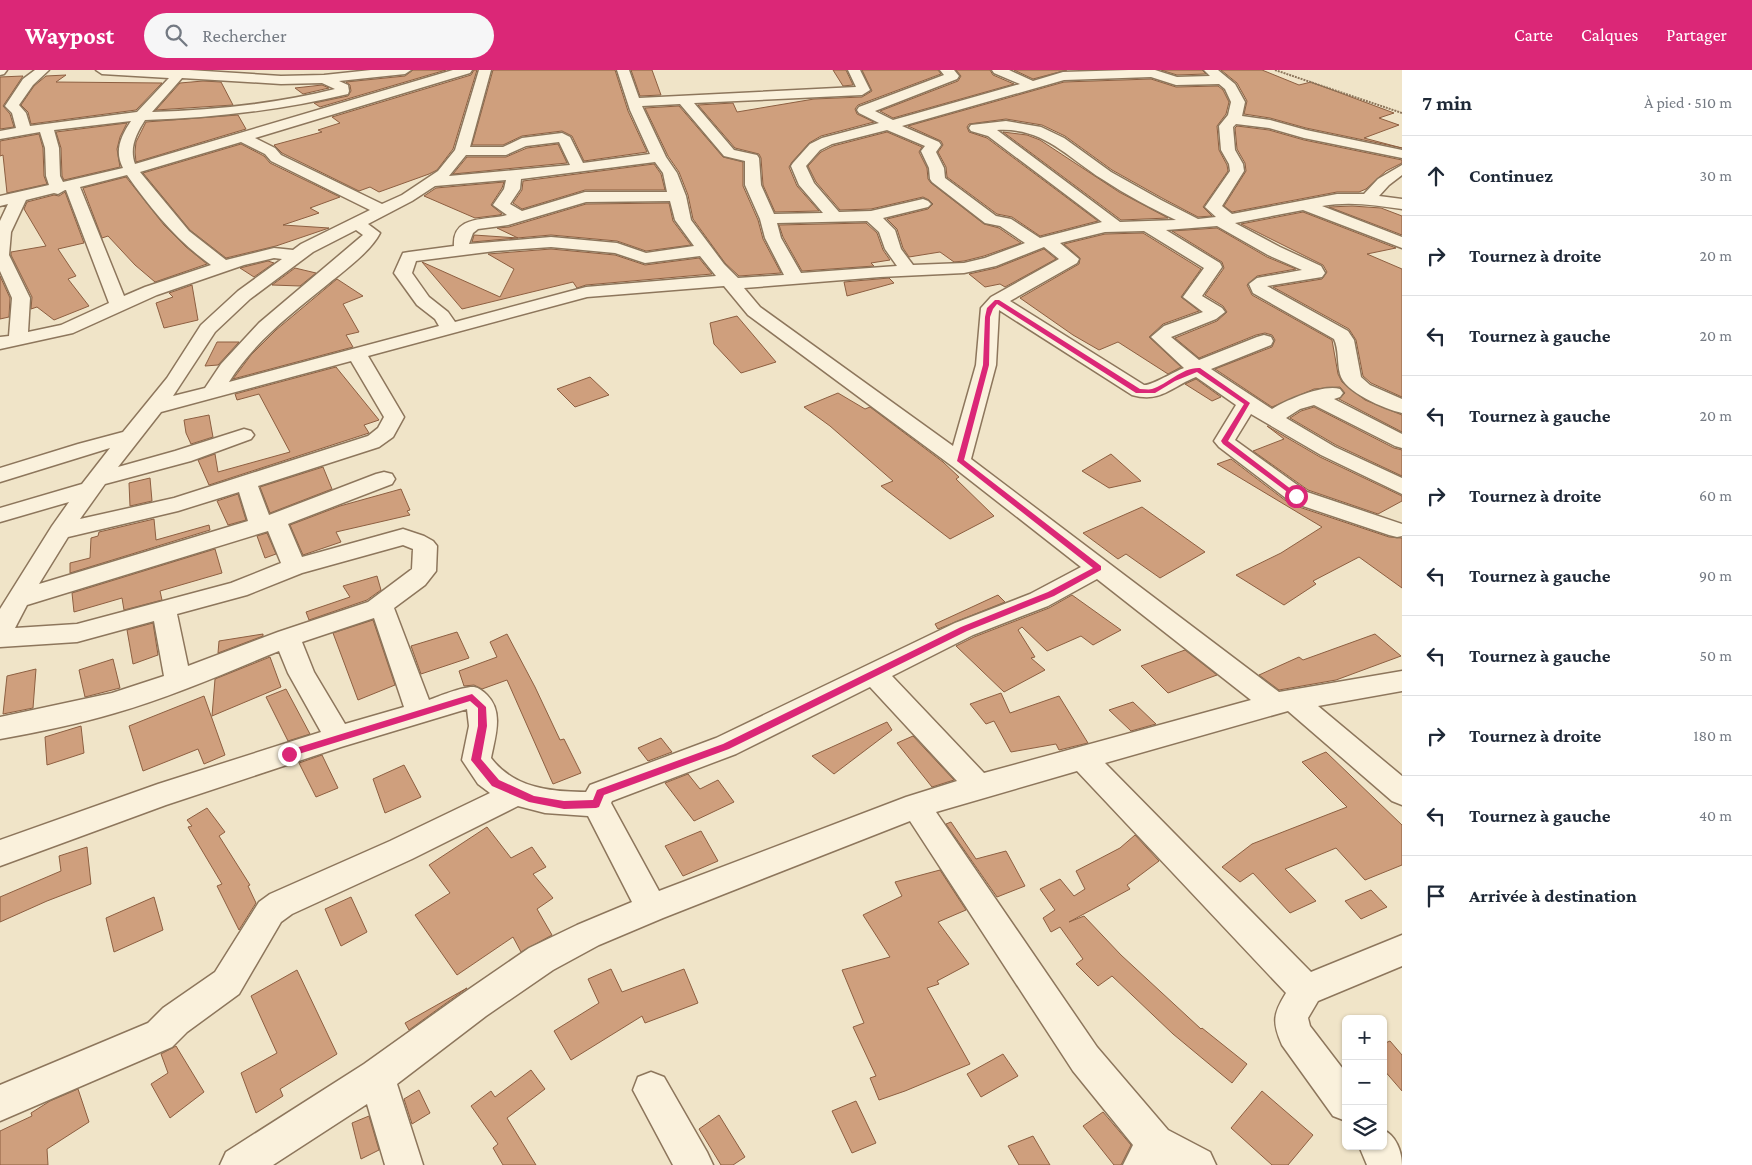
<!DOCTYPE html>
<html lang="fr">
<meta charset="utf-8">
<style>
body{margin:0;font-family:"Crimson Pro",serif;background:#f6f6f7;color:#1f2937}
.controls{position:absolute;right:15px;bottom:15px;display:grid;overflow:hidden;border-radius:8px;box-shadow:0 1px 4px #0004}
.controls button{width:45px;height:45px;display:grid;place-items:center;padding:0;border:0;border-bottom:1px solid #e0e1e3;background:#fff;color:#1f2937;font:25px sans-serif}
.stop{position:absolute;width:15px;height:15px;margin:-11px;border:4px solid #db2777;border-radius:50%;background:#fff}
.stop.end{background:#db2777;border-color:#fff;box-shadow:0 1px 5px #0008}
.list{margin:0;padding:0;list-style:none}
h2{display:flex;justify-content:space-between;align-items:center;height:65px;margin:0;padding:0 20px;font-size:21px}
h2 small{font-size:16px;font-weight:400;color:#747a83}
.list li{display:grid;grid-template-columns:32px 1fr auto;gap:15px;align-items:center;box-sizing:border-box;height:80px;padding:0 20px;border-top:1px solid #e0e1e3}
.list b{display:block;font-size:19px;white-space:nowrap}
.list em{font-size:16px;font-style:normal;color:#747a83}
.icon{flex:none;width:28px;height:28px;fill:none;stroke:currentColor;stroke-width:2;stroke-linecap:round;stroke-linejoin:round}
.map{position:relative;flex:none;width:1402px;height:1095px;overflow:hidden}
header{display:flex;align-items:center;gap:30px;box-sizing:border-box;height:70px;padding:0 25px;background:#db2777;color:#fff}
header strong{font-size:24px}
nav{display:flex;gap:28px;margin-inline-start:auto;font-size:18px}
.search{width:350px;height:45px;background:#f6f6f7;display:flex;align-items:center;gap:12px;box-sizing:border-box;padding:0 18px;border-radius:28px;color:#747a83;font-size:19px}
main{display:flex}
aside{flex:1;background:#fff}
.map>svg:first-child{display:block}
.building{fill:#cf9f7d;stroke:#8d5f41}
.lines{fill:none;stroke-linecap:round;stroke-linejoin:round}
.minor-casing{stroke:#8d765c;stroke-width:3}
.path{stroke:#8d765c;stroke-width:2;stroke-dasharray:2 1;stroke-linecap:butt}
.minor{fill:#faf1dc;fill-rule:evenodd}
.route{fill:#db2777}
</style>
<header>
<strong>Waypost</strong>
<div class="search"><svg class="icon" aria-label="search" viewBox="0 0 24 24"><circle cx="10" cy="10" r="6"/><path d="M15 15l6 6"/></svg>Rechercher</div>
<nav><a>Carte</a><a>Calques</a><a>Partager</a></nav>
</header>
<main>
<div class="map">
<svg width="1402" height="1095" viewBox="0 0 1402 1095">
<rect width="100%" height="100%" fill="#f0e4c8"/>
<path class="building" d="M413 0H446L320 37 314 33 348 26 351 21 350 15 346 12 405 6Z
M474 0H477L453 79 437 100 429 104 379 122 370 117 359 121 282 83 274 75 322 62 318 60 340 53 332 47 471 5Z
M493 0H615L628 41 647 82 584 91 572 66 562 61 522 66 503 75H472Z
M631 0H652L661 25 640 26Z
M833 0H846L853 15 843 16Z
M862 0H938L941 4 858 35 855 39 857 44 874 52 821 66 809 73 792 92 789 97 797 116 819 141 775 142 763 115 761 88 759 84 735 78 698 35 733 33 737 42 814 29 862 27 872 21Z
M956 0H990L993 5 1014 14 893 48 880 41 958 11 961 6Z
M1014 0H1067L1033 9Z
M1161 0H1202L1206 4 1177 5Z
M1221 0H1262L1299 15 1311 12 1394 43 1379 48 1399 55 1364 68 1402 78 1306 58 1270 48 1244 44 1247 31 1237 13Z
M66 5 56 12 162 13 136 40 31 54 28 42 21 35 34 16 46 6Z
M23 6 3 36 10 44 14 57 0 59V7Z
M1151 9 1176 17 1218 16 1223 20 1229 32 1226 44 1217 56 1219 80 1227 95 1228 101 1203 137 1212 146 1198 147 1162 128 1112 100 1065 66 1042 55 1006 49 969 54 967 57 969 62 987 68 1098 151 1040 166 1012 147 997 144 947 107 946 97 938 82 943 75 941 71 908 56 1064 12Z
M203 11 221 12 233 35 156 40 180 13Z
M322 15 329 18 303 24 295 18Z
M679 36 723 87 743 92V116L758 150 763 169 781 203 739 206 725 193 693 149 688 125 679 102 668 86 645 38Z
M238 45 246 59 136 92 135 82 136 72 146 52Z
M127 53 120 67 117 79 120 97 64 110 62 106 61 78 56 62Z
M1237 56 1269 60 1304 70 1402 90V93L1386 101 1366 119 1359 122H1337L1232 142 1224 136 1246 101 1245 93 1237 79 1235 58Z
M887 62 922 77 919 82 927 98 928 109 931 113 984 154 999 158 1021 173 984 186 964 191 954 192 940 182 909 187 903 178 897 159 887 149 928 139 933 134 929 130 923 127 871 139 840 140 816 112 808 96 821 82 833 76Z
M1003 62 1027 65 1040 70 1119 122 1168 148 1121 150Z
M39 64 43 78 44 106 47 114 7 123 3 85 0 86V71Z
M241 74 264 86 270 93 340 127 310 138 319 143 283 155 329 158 276 176 226 188 190 160 143 103Z
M558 74 567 93 453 104 467 87H506L527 78Z
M654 94 661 104 665 120H585L522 139 513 133 522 120 523 111Z
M126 107 164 155 186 177 207 194 155 212 135 195 108 166 102 168 83 118Z
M504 112 502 118 491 135 502 144 499 145 475 148 424 126 436 118Z
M65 122 84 173 58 179 76 206 68 209 89 236 54 250 37 237 31 239 32 227 11 185V182L46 176 24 139 27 132 54 125 59 126Z
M669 133 673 151 691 175 646 181 617 171 551 165 472 172 474 165 518 168 497 158 509 157 586 134Z
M1352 136 1381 138 1402 146V165L1329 137Z
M1303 142 1396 178 1367 184 1402 199V327L1371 313 1363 306 1356 270 1349 259 1273 217 1322 209 1327 202 1323 195 1241 154Z
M866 153 877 163 883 180 890 190 871 193 874 196 802 201 783 167 779 155Z
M1217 158 1267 187 1296 199 1257 206 1247 215 1252 225 1332 270 1338 304 1342 312 1365 330 1402 345V362L1339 329 1345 323 1340 317 1314 319 1272 337 1215 299 1272 277 1275 270 1272 265 1265 263 1256 265 1199 288 1175 268 1217 251 1227 242 1223 236 1205 225 1224 198 1222 192 1172 161Z
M1143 163 1201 199 1181 227 1199 241 1163 254 1149 267 1181 297 1168 304 1118 272 1099 280 1073 265 1020 228 1079 194 1080 188 1064 174 1105 164Z
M551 179 615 185 645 195 699 188 712 204 586 215 577 218 573 212 462 239 422 192 500 227 514 199 488 184Z
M1044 179 1056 189 1005 217 1000 214 985 217 969 204 996 198Z
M268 191 274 193 254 207 240 198Z
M295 198 316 203 300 216 272 215Z
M0 206 10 228 9 247 0 249Z
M889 208 894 213 847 226 844 212Z
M337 209 363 226 343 234 359 262 346 265 353 277 233 309 251 285 276 260Z
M192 215 198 250 164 258 156 233 173 227 169 223Z
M737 246 776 292 741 303 714 274 710 253Z
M217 272H239L218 295 205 296Z
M336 297 379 350 364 355 369 363 209 415 198 390 215 384 218 402 290 382 259 324 237 330 235 324Z
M590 307 609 325 575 337 557 319Z
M1196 309 1221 327 1212 331 1185 314Z
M838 323 865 339 870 337 943 392 959 407 956 409 994 446 950 469 881 416 893 411 830 356 804 337Z
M1314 337 1394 378 1402 380V406L1336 375 1290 348 1301 341Z
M209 345 213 367 191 374 186 363 184 350Z
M1267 356 1320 387 1402 426V431L1378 444 1308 420 1253 381 1284 369Z
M1111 384 1141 411 1109 418 1082 401Z
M1231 389 1290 434 1389 467 1402 468V518L1359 487 1313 511 1316 514 1284 535 1236 505 1281 483 1322 457 1217 394Z
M323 397 332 419 270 443 260 417Z
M150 408 152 431 130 436 129 413Z
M401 419 410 440 407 441 410 445 336 462 341 472 303 485 290 455 340 436Z
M238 424 246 450 228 455 217 431Z
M1142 437 1205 482 1160 508 1126 484 1118 489 1083 463Z
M154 449 156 470 209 455 210 460 70 503V493L90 488 91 468 98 466 99 462Z
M267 463 276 484 265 488 257 466Z
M215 479 222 503 160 521 162 530 124 540 122 528 74 542 72 523Z
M377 506 381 520 367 530 309 550 306 542 350 527 343 516Z
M998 525 1005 532 938 559 935 554Z
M1072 525 1121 560 1093 575 1081 566 1047 581 1022 557 1018 560 1035 587 1031 588 1045 600 1004 622 956 576 974 567 1049 538Z
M373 550 395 615 358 630 333 563Z
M153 553 158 585 133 594 127 560Z
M457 562 469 588 421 604 411 576Z
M263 564V566L218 583 219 571Z
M507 564 535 617 560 670 564 669 581 703 553 714 507 610 482 619 474 615 464 616 459 601 497 587 490 572Z
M1375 564 1401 586 1336 610 1279 620 1259 605 1299 587 1303 590Z
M1185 580 1217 605 1168 623 1141 596Z
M270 587 281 617 212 646 215 609Z
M113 589 120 618 85 627 79 600Z
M36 599 33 638 3 644 7 606Z
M286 619 310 664 288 671 266 627Z
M1001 623 1010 643 1059 626 1088 673 1059 680 1056 674 1011 682 994 651 986 654 970 634Z
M204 626 225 685 204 694 198 679 143 701 129 656Z
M1133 632 1156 654 1131 661 1109 640Z
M887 652 892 660 834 704 812 686Z
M81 656 84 683 47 695 45 667Z
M913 666 954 710 932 717 897 673Z
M661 668 672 682 648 691 638 678Z
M1326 682 1402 755V795L1365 810 1336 778 1285 799 1316 831 1290 843 1253 803 1240 812 1222 797 1252 774 1347 737 1302 692Z
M322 685 338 718 316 727 299 693Z
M404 695 421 727 385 743 373 709Z
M688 704 700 719 718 710 734 732 694 751 665 713Z
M207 738 225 762 219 766 250 815 248 816 256 833 239 860 217 816 222 814 188 757 192 756 187 750Z
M951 752 976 789 1006 781 1025 816 997 827 946 754Z
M487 757 511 788 532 777 546 797 533 804 553 828 537 839 552 865 521 882 513 867 457 905 415 845 450 823 429 795Z
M701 761 718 791 683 806 665 776Z
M1135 765 1159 791 1127 815 1130 819 1069 852 1084 846 1121 885 1201 959 1202 958 1247 994 1232 1013 1173 964 1112 906 1098 916 1076 894 1083 889 1060 857 1051 862 1043 848 1055 840 1040 819 1060 809 1074 826 1085 819 1076 801 1120 778Z
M87 777 91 814 47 831 0 852V827L61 801 59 786Z
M940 800 966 840 938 852 969 894 937 911 939 914 927 918 970 994 905 1021 879 1030 870 1008 876 1006 853 957 864 953 842 900 890 887 863 845 902 826 895 812Z
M1371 820 1387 837 1361 849 1345 831Z
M154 827 163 860 114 882 106 848Z
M351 827 367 862 341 876 325 839Z
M611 899 622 922 684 899 698 933 645 953 642 946 571 990 554 961 599 933 588 909Z
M297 900 337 984 280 1019 283 1026 256 1043 241 1003 277 983 251 926Z
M467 918 409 960 405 953Z
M1390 971 1402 985V1021L1383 999V974Z
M176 976 204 1022 170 1048 151 1014 168 1003 161 984Z
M1003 984 1018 1006 981 1027 967 1004Z
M531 1000 545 1019 507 1048 536 1095H503L493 1078 498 1074 471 1036 491 1021 495 1027Z
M78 1019 89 1052 47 1079 48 1095H0V1061L32 1046 31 1043 50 1031Z
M419 1020 430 1043 412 1054 404 1029Z
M1262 1021 1313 1065 1288 1095H1272L1231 1058Z
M856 1031 876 1073 852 1083 832 1041Z
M1103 1042 1131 1075 1121 1095H1114L1083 1056Z
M719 1045 745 1087 733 1095H721L699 1059Z
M369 1046 379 1080 361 1089 352 1053Z
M1033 1066 1050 1095H1019L1008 1076Z"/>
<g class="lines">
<defs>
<path id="minor" d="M0 0H7L4 4 0 5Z
M35 0H49L33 15 19 35 26 43 30 56 137 42 169 8 102 4 96 0H189L281 6 324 5 371 0H411L405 4 339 11 348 15 349 21 348 24C281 40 214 48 145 50 136 64 129 78 135 94L453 0H472L470 3 255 68 275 78 281 85 382 134 402 125 438 101 455 80 479 0H491L470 77H503L522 68 562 63 570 67 583 93 650 84 630 40 617 0H629L639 28 856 17 848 0H860L870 20 862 25 694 33 734 80 757 85 759 88 761 115 774 144 823 143 799 115 791 96 793 93 810 74 822 68 879 53 859 43 857 40 859 37 944 5 940 0H954L959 6 957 9 875 41 893 50 1020 14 994 3 992 0H1009L1033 11 1063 2 1129 0H1155L1177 7 1210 6 1204 0H1218L1235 14 1245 32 1242 46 1270 50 1306 60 1402 80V88L1304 68 1269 58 1236 54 1233 57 1235 80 1243 94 1244 101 1222 136 1232 144 1337 124H1364L1378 109 1402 95V105L1389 115 1379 126 1402 129V139C1375 135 1349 131 1322 136L1402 167V178L1303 140 1235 153 1280 177 1321 196 1325 203 1322 207 1267 216 1348 261 1354 270 1361 307 1370 315 1402 329V343C1385 339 1344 322 1340 304 1337 293 1339 279 1334 269L1253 223 1249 214 1257 208 1302 200 1268 185 1217 156 1166 160 1220 193 1222 197 1202 226 1222 238 1225 242 1216 249 1171 267 1199 290 1257 267 1264 265 1271 267 1273 271 1271 275 1211 299 1272 339C1287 330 1323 314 1340 319L1343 323 1340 327 1334 329 1402 364V378L1395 376 1314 335 1300 339 1286 348 1335 377 1402 408V424L1321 385 1251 344 1235 370 1307 422 1402 454V466L1397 467 1389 465 1291 432 1219 377 1214 371 1236 335 1196 307C1171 317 1161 333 1132 325L999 240 996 295 971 389 1279 622 1402 601V621L1318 636 1402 706V735L1392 731 1288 641 1105 693 1311 902 1402 865V896L1318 931 1308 948 1310 956 1346 1003V1051L1333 1046 1282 975C1272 952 1273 944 1286 923L1077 701 936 742 1097 977 1168 1060 1210 1082 1216 1095H1123L1133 1075 1073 1001 910 751 663 848 599 875 553 900 486 946 397 1014 423 1095H385L367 1034 273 1095H220L226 1082 364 994 462 924 529 878 577 855 632 832 588 746 545 743 518 736 412 789 292 844 281 852 239 924 187 962 172 977 0 1051V1015L148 953 163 938 215 902 259 832 270 824 390 771 490 723 478 714 462 690 469 656 467 639 341 677 166 735 0 796V770L158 714 321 662 288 603 279 581C225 603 171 627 115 643 78 654 39 662 0 669V647L112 623 164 606 154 551 77 572 0 577V539L52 456 69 432 0 452V438L82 414 110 378 0 412V398L78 374 123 362 167 308 201 255 238 221 282 189 274 188 244 195 157 225 73 263 0 279V267L9 266 12 228 0 201V151L8 134 0 136V126L49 115 46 106 45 78 40 62 0 69V61L16 58 12 43 5 36 23 9ZM1151 7 1176 15 1219 14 1225 19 1231 32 1228 45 1219 56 1221 80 1229 94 1230 101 1205 137 1216 147 1198 149 1161 130 1111 102 1064 68 1041 57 1006 51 971 55 969 58 971 61 988 66 1102 152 1040 168 1011 149 996 146 945 108 944 98 936 82 941 75 939 72 902 56 1064 10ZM182 8 281 14 322 13 335 19C275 34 214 40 152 42ZM680 34 724 86 745 91V115L760 149 765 168 784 205 738 208 724 194 691 150 686 126 677 103 666 87 642 36ZM131 51C121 66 114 81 123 98L63 112 60 106 59 78 54 60ZM887 60 925 76 921 81 929 98 930 109 932 112 985 153 1000 156 1025 173 985 188 964 193 913 195 901 179 895 160 883 148 928 137 931 134 928 131 923 129 871 141 839 142 814 113 806 96 820 80 832 74ZM997 60C1043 57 1066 86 1102 109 1126 125 1151 138 1176 150L1120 152ZM241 72 265 84 271 91 370 140 301 174 293 180 274 178 226 190 189 161 140 102ZM559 72 570 95 449 106 466 85H506L526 76ZM655 92 663 103 667 122H585L522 141 510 134 520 119 521 109ZM127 105C151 139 177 171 211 195L145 217 124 226 80 117ZM506 110 504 119 493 135 507 145C487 151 452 144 454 176L409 182 403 183 394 203 417 235 435 249 439 256 229 312C254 272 292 243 328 214 344 201 371 181 380 163L368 154 412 131 435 116ZM65 120H66L109 233 61 255 28 262 30 228 9 185 11 162 26 130 54 123 58 124ZM670 131 675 150 694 176 646 183 617 173 551 167 469 174 473 163 478 159 508 155 586 132ZM867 151 879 162 885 179 897 196 801 203 781 168 777 153ZM356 160 363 165 259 253 221 294 205 318 173 326 215 262 250 229 313 182ZM1144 161 1204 198 1183 227 1203 242 1164 256 1151 267 1184 298C1175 301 1151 316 1144 315L1010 231 1077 193 1079 189 1060 173 1105 162ZM551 177 615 183 645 193 700 186 716 206 586 217 455 252 448 242 429 227 412 203 416 191 495 181ZM1044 177 1059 189 991 227 981 238 976 295 953 376 760 237 744 218 880 207 964 203 996 196ZM724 216 748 245 952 396 1081 497 1030 524 955 553 716 668 590 715 586 722C550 722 514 718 491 688 495 667 504 642 487 625 483 621 479 618 474 617 464 616 439 626 429 630L394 538 425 515 436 501 437 476 433 471 424 466 403 459 302 487 288 454 392 414 395 409 392 404 384 402 376 404 269 445 258 416 379 377 393 367 404 347 368 286 587 227ZM351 291 384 347 378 358 368 366 174 428 80 449 105 414 191 391 251 369 254 365 251 361 244 359 175 381 118 397 161 342ZM239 422 248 451 39 514 68 467 178 441ZM268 461 281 493 231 513 77 554 15 558 27 535ZM403 475 413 479 412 499 368 532 278 562 188 596 177 544 247 525 302 503ZM1097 509 1251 630 984 703 892 606 973 565 1048 536ZM374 548 404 637 345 654 314 602 302 572ZM870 617 957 711 906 727 659 821 611 733 612 731 736 684Z
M651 1002 664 1007 707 1082 713 1095H673L633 1020 638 1007Z
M1383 1060C1396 1065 1402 1082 1402 1095H1367L1359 1076H1383Z"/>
</defs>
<use href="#minor" class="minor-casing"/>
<path class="path" d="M1275 0 1402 43"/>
<use href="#minor" class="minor"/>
</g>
<path class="route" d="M995 230H999L1140 319C1144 319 1149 320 1152 319 1168 314 1182 297 1200 298L1250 333 1228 371 1300 426 1294 427 1223 374 1221 371 1244 334 1197 302 1175 311 1155 323H1136L997 234 993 239 990 247 989 295 964 390 1101 496V500L1054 526 967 561 729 679 604 725 599 737 596 738 564 739 529 732 492 716 471 690 478 656V638L470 631 289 687 286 686V681L472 624 486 637 487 656 481 689 499 710 534 726 564 731 593 730 597 720 723 674 961 557 1048 522 1093 498 957 391 983 295 985 247 987 238Z"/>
</svg>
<div class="controls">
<button>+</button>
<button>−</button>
<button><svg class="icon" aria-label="layers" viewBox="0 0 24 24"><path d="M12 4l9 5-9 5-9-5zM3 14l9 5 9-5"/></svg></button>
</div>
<div class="stop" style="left:1296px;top:426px"></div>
<div class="stop end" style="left:289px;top:684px"></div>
</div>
<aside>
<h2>7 min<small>À pied · 510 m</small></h2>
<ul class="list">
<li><svg class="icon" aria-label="ahead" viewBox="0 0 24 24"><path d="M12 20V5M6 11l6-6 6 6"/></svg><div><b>Continuez</b></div><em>30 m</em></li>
<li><svg class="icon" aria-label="right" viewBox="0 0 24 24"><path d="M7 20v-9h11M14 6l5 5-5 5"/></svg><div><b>Tournez à droite</b></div><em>20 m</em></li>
<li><svg class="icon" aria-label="left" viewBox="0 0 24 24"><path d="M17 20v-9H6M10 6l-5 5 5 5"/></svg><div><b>Tournez à gauche</b></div><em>20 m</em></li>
<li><svg class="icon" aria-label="left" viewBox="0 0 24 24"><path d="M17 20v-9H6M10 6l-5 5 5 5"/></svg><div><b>Tournez à gauche</b></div><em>20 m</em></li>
<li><svg class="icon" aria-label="right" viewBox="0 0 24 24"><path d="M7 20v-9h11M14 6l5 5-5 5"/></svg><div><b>Tournez à droite</b></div><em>60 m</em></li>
<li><svg class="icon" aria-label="left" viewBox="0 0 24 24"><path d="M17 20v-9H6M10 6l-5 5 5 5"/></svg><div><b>Tournez à gauche</b></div><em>90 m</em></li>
<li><svg class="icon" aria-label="left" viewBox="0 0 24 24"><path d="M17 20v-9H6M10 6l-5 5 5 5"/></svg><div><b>Tournez à gauche</b></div><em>50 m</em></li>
<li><svg class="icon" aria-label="right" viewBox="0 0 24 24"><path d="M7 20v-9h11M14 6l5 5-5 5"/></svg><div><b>Tournez à droite</b></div><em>180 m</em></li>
<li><svg class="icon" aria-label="left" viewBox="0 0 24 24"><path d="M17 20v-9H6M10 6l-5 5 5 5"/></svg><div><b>Tournez à gauche</b></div><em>40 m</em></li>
<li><svg class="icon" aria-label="arrive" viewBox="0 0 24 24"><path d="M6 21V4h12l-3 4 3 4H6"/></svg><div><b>Arrivée à destination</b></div></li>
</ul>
</aside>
</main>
